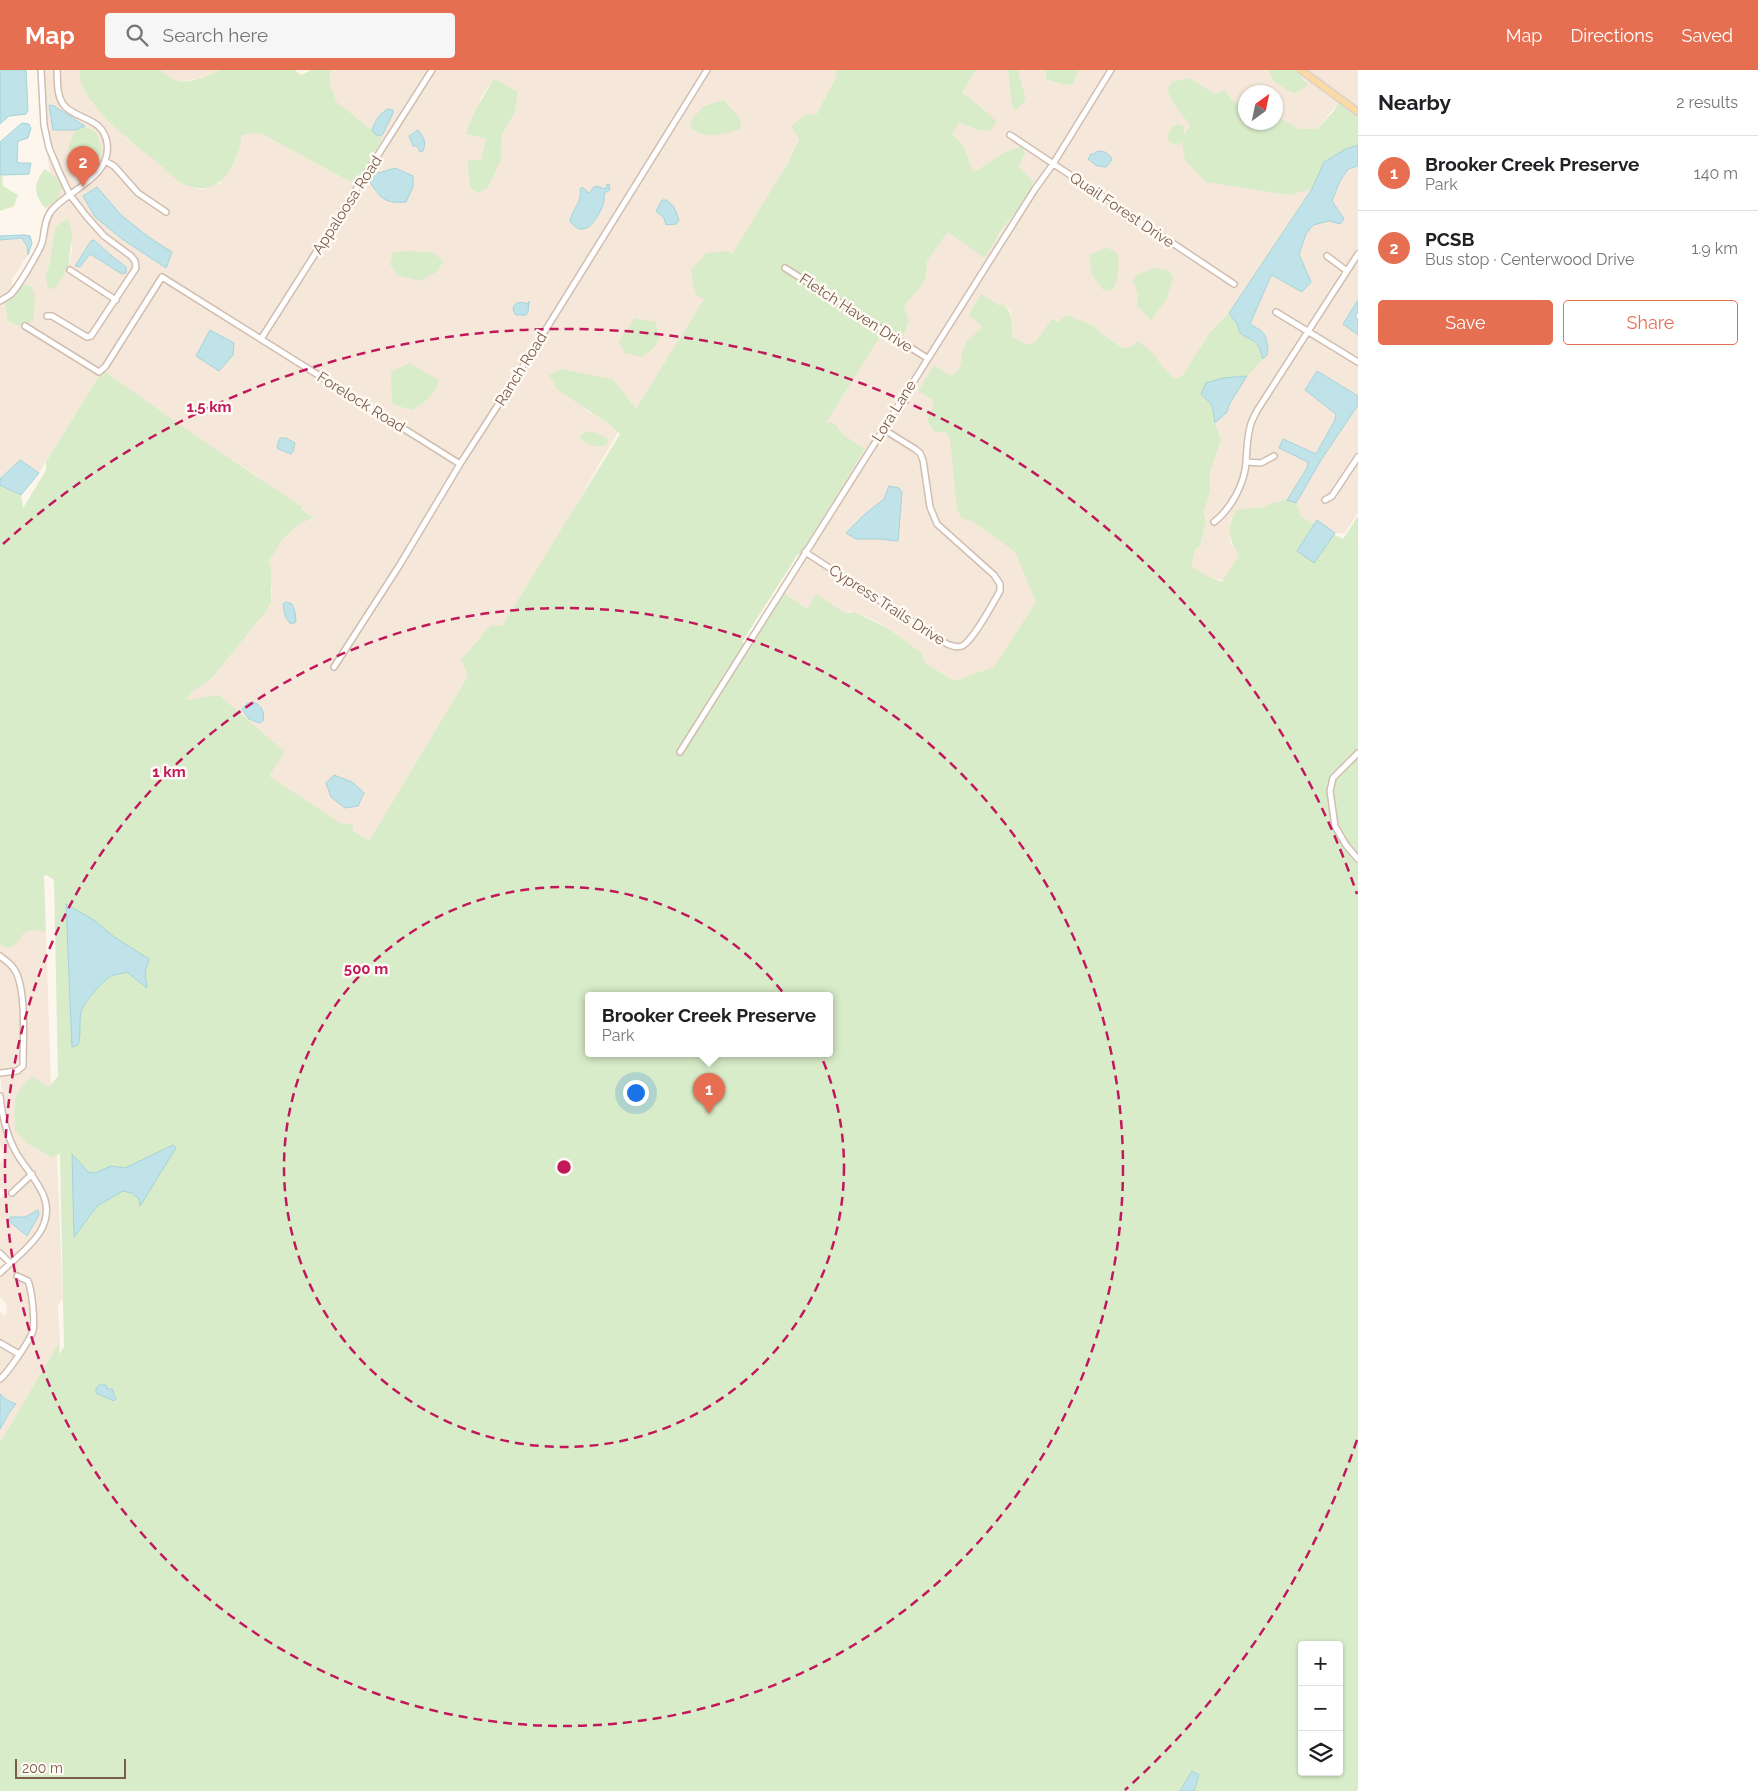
<!DOCTYPE html>
<meta charset="utf-8">
<style>
:root{--surface:#fff;--page:#f6f6f6;--text:#202124;--muted:#757577;--line:#e0e0e0;--accent:#e76f51}
body{margin:0;font-family:Raleway,sans-serif;background:var(--page);color:var(--text)}
.controls{position:absolute;right:15px;bottom:15px;display:grid;overflow:hidden;border-radius:5px;box-shadow:0 1px 4px #0004}
.controls button{width:45px;height:45px;display:grid;place-items:center;padding:0;border:0;border-bottom:1px solid var(--line);background:var(--surface);color:var(--text);font:25px sans-serif}
.compass{position:absolute;left:1238px;top:15px;width:45px;height:45px;border-radius:50%;background:var(--surface);box-shadow:0 1px 4px #0004;rotate:33deg}
.scale{position:absolute;left:15px;bottom:12px;width:111px;box-sizing:border-box;padding-left:5px;border:2px solid #7a5c4d;border-top:0;font-size:14px;line-height:18px;white-space:nowrap;color:#7a5c4d;-webkit-text-stroke:4px #fffaf3;paint-order:stroke}
.you{position:absolute;left:635px;top:1022px;width:18px;height:18px;margin:-12px;border:4px solid #fff;border-radius:50%;background:#1a73e8;box-shadow:0 0 0 8px #1a73e833}
.badge{display:grid;place-items:center;width:32px;height:32px;border-radius:50%;background:var(--accent);color:#fff;font-size:16px;font-weight:700}
.pin{position:absolute;translate:-50% -41px;filter:drop-shadow(0 1px 2px #0008)}
.pin::after{content:'';position:absolute;top:26px;width:18px;height:15px;background:inherit;clip-path:polygon(0 0,100% 0,50% 100%)}
.popup{position:absolute;left:585px;top:922px;width:248px;height:65px;box-sizing:border-box;display:grid;place-content:center;border-radius:5px;background:var(--surface);filter:drop-shadow(0 1px 4px #0005);font-size:16px;white-space:nowrap;color:var(--muted)}
.popup b{font-size:19px;color:var(--text)}
.popup::after{content:'';position:absolute;left:50%;top:100%;margin-left:-10px;border:10px solid transparent;border-top-color:var(--surface)}
.list{margin:0;padding:0;list-style:none}
h2{display:flex;justify-content:space-between;align-items:center;height:65px;margin:0;padding:0 20px;font-size:21px}
h2 small{font-size:16px;font-weight:400;color:var(--muted)}
.list li{display:grid;grid-template-columns:32px 1fr auto;gap:15px;align-items:center;box-sizing:border-box;height:75px;padding:0 20px;border-top:1px solid var(--line)}
.list b{display:block;font-size:19px;white-space:nowrap}
.list p{margin:0;font-size:16px;white-space:nowrap;color:var(--muted)}
.list em{font-size:16px;font-style:normal;color:var(--muted)}
.actions{display:flex;gap:10px;padding:15px 20px}
.actions a{flex:1;padding:11px 0;border:1px solid var(--accent);border-radius:5px;text-align:center;font-size:18px;color:var(--accent)}
.actions .main{background:var(--accent);color:#fff}
.icon{flex:none;width:28px;height:28px;fill:none;stroke:currentColor;stroke-width:2;stroke-linecap:round;stroke-linejoin:round}
.map{position:relative;flex:none;width:1358px;height:1721px;overflow:hidden}
header{display:flex;align-items:center;gap:30px;box-sizing:border-box;height:70px;padding:0 25px;background:var(--accent);color:#fff}
header strong{font-size:24px}
nav{display:flex;gap:28px;margin-inline-start:auto;font-size:18px}
.search{width:350px;height:45px;background:var(--page);display:flex;align-items:center;gap:12px;box-sizing:border-box;padding:0 18px;border-radius:5px;color:var(--muted);font-size:19px}
main{display:flex}
aside{flex:1;background:var(--surface)}
.map>svg:first-child{display:block}
</style>
<header>
<strong>Map</strong>
<div class="search"><svg class="icon" aria-label="search" viewBox="0 0 24 24"><circle cx="10" cy="10" r="6"/><path d="M15 15l6 6"/></svg>Search here</div>
<nav><a>Map</a><a>Directions</a><a>Saved</a></nav>
</header>
<main>
<div class="map">
<svg width="1358" height="1721" viewBox="0 0 1358 1721">
<rect width="100%" height="100%" fill="#fdf6ec"/>
<path fill="#f5e8da" fill-rule="evenodd" d="M43 0H55L61 34 91 52 99 62 105 73 103 90 95 104 71 122 51 77 46 55ZM54 36 97 63 68 76 75 60H53Z
M59 0H79V7L92 33 126 68 159 93 182 114 201 120 220 113 236 90 242 65 260 63 356 115 383 69 380 66 383 64 393 41 381 45 372 60 333 30 335 26 330 20 329 13 332 0H430L261 266 161 204 104 296 99 300 25 254 32 217 24 214 5 234 25 254 23 257 95 303 100 304 39 403 20 390 0 409V233L12 226 39 185 47 156 52 143 70 128 85 149 103 167 130 187 133 192 134 198 115 228 68 201 113 231 92 263 88 264 53 244H46L45 248H52L92 268 139 198 137 190 133 184 106 164 88 146 73 125 97 107 106 93 113 97 137 124 166 145 169 141 140 121 115 94 107 89 103 59 94 49 79 43 64 32 60 22ZM97 117 121 145 150 168 172 182 166 198 122 169 95 147 83 126ZM68 148 72 179 68 199 45 207 50 192 53 169 56 156ZM94 170 113 187 126 196 122 204 90 183 80 197Z
M161 0H220L214 5 179 12 167 6Z
M434 0H705L460 391 264 268ZM494 8 518 22 515 42 502 65 501 90 488 118H470L467 90H481L486 69 467 64 481 28ZM603 117 606 121 604 123 606 128 572 143 578 135 582 118 589 123ZM408 293 439 310 425 332 412 339 392 334Z
M709 0H835L837 5 816 45 799 68 771 126 711 230 637 340 612 309 561 299 586 340 610 355 618 362 506 557 468 606 388 739 360 799 177 641 192 622 212 608 264 544 271 533 272 518 253 474 280 467 304 451 314 448 250 401 202 371 104 301 162 210 458 395 397 495 331 598 334 600 400 497 462 395Z
M958 0H1008L1011 29 1014 42 1023 17 1018 0H1046L1047 9 1073 15 1079 0H1109L1052 91 1010 62 1008 65 1022 76 1005 82 974 102 963 75 952 64 959 53 978 60 985 40 975 34 961 20Z
M1113 0H1269L1272 10 1308 15 1296 0H1298L1358 45V48L1339 32 1317 59H1299L1276 45V22H1246L1245 37 1232 30 1224 21 1215 24 1190 8 1174 34 1191 55 1184 66 1185 59 1182 71 1271 122 1290 125 1312 119 1229 243 1210 262 1183 306 1174 309 1163 297 1153 283 1120 277 1092 255 1042 273 1025 274 1012 266 1013 253 1011 242 1003 233 981 260 966 273 961 296 952 371 1011 469 1038 533 998 599 967 616 947 610 925 594 922 583 889 559 872 549 852 541 820 548 783 522 806 485 946 576 954 579H960L966 576 1002 513 938 452 932 437 925 390 886 358 1036 120 1053 97 1234 217 1236 214 1056 94Z
M1305 0H1358V40Z
M45 68 67 124 46 147V137L57 130 56 106 50 103Z
M1024 77 1050 95 1032 120 1019 97 1025 83Z
M1358 96V181L1347 198 1327 184 1325 187 1344 201 1308 259 1276 239 1274 243 1305 262 1256 338 1248 355 1244 375 1243 403 1237 419 1220 444 1211 451 1213 454 1223 447 1240 421 1248 394 1262 395 1276 387 1274 383 1261 391 1248 390V375L1252 355 1259 340 1308 264 1358 294V326L1317 301 1305 320 1336 344 1335 350 1316 384 1283 370 1279 378 1308 391 1307 398 1287 430 1285 429 1266 437 1236 441 1230 450V472L1239 484 1263 493 1291 477 1303 458 1296 433 1323 387 1358 335V383L1331 424 1322 429 1324 432 1334 427 1358 390V443L1344 464 1335 463 1317 450 1297 481 1300 483 1272 506 1244 516 1188 502 1186 487 1200 476 1206 453 1202 426 1221 370 1215 353 1227 342 1230 333 1250 301 1267 285 1268 277 1265 264 1250 254 1272 205 1302 222 1311 212 1299 184 1306 164 1313 155 1329 151 1341 154 1343 149 1332 131 1340 111 1348 98Z
M1018 142 927 285 902 270 909 253 904 236 918 220 926 207 927 191 948 162 985 187 1006 154Z
M14 168 24 169 28 185 12 210V216L15 215 9 223 0 229V170Z
M1358 188V230L1343 254 1358 265V290L1311 261Z
M882 262 924 289 780 520 778 519 823 449 826 353Z
M884 362 919 385 921 391 928 438 935 455 993 507 998 515V521L969 567 960 575H955L948 572 808 481ZM884 429 898 471 879 469H856L865 444Z
M33 859 46 862 51 1015 28 1074 53 1088 57 1085 63 1230H61L58 1235 60 1271 0 1372V1359L9 1343 14 1338 15 1333 7 1330 0 1324V1311L9 1304 35 1261 33 1219 29 1209 16 1204 14 1208 26 1213 30 1221 31 1260 18 1281 0 1270V1242L6 1246 7 1235 0 1227V1206L39 1167 48 1139 46 1127 35 1104 18 1082 4 1045 0 1005 17 1003 22 1001 25 996 24 935 21 908 16 898 0 883V874L8 879 14 876 24 862Z
M0 888 13 900 17 910 20 936 21 996 16 999 0 1001Z
M0 1048 15 1084 29 1104 9 1123 11 1125 32 1107 43 1128 44 1140 42 1154 36 1165 10 1190 0 1179V1128L6 1123 0 1118V1093L4 1087 0 1073ZM35 1141 27 1166 19 1159 10 1147H25Z
M0 1275 16 1285 6 1301 0 1307Z"/>
<path fill="#d8ecc9" fill-rule="evenodd" d="M79 0H161C166 5 171 9 178 11 186 14 213 5 220 0H295L301 5 311 0H332C328 12 329 16 335 26L334 30 372 60 376 65 383 68 356 115 260 63 242 65C239 91 222 126 192 117 188 116 184 115 181 113 171 106 162 96 152 88 130 71 78 31 79 0Z
M835 0H976L962 22C974 32 986 41 997 52L990 61 978 60 959 53 952 64 963 75 974 102 1005 82 1022 76 1025 83 1019 97 1033 111C1031 129 1017 140 1006 154 998 164 992 177 985 188L948 162 927 191 926 207 918 220 904 236 909 252 902 270 882 263 826 353H834L842 364 865 379 800 485 798 484 742 572 746 574 783 522 807 539 816 524 845 543 855 542 889 559 922 583 925 593 954 611 994 597 1036 532 1015 482 974 452 961 448 957 438 950 368 945 362H935L929 354 926 344 932 339 934 331 918 321 934 295 949 305H954L961 295 962 283 966 272 983 257 969 245 981 224 1000 236 1003 233C1013 245 1013 250 1012 266L1025 274 1035 273 1052 249 1058 252 1066 245 1092 255 1120 277 1129 278 1138 271 1153 283 1163 297 1174 309 1183 305 1210 262 1229 243 1237 254 1240 263C1255 274 1257 267 1263 289L1247 306 1223 308 1212 335 1215 353 1221 370 1210 402V420L1204 442 1206 452 1200 476 1195 480 1191 496 1207 506 1222 512 1239 485C1228 469 1226 457 1236 440L1266 437 1272 432 1275 433 1285 429 1296 433 1301 447 1343 469 1358 446V1719L1357 1721H0V1372L60 1271 59 1284 64 1277 60 1083 53 1088 28 1074 15 1061C15 1034 10 1026 32 1006L49 1017 58 1006 54 810 46 805 44 806 46 862C15 855 28 870 8 879L0 874V415L21 425 23 438 46 400V392L100 304 104 301 186 359 302 437 301 439 314 448C288 456 281 472 268 493L271 497V533L264 544 212 608 192 622 186 630 219 625 285 682 269 706 340 753 353 755V761L369 771 468 606 461 590 491 555 502 556 620 364 610 355 558 320 549 305 561 299 613 309 636 339 704 229 697 226 693 215 691 200 706 183 728 181 732 184 785 98 799 69 791 56 807 44 816 45 837 5ZM589 925H829V983H589ZM1302 1575H1339V1702H1302Z
M1008 0H1018L1026 30 1014 42 1011 29Z
M1046 0H1079L1073 15 1062 14 1046 9Z
M1269 0H1296L1308 15 1296 23 1288 21 1272 10Z
M494 8 518 22 515 42 502 65 501 90 488 118 478 123 470 118 467 90H481L486 69 466 64C473 41 483 28 494 8Z
M1190 8 1215 24 1224 20 1232 30 1245 37 1246 52H1276V45L1299 59H1317L1333 42 1339 32 1358 48V75L1346 79 1324 92 1312 119 1290 125 1206 112 1185 90 1182 71 1178 75H1174L1168 70C1167 61 1176 49 1184 57V65L1190 55 1174 34 1167 20 1172 12Z
M724 30 740 49 741 59C722 64 709 70 692 59L690 51 704 36Z
M85 56 97 63 102 80 98 90 93 94 76 92 68 76 75 60Z
M0 85 3 116 18 125 14 136 0 141Z
M44 99 55 106 62 117 57 130 45 138C33 123 34 115 44 99Z
M68 148 72 164 68 199 54 219 48 218 45 207 50 192 53 169 56 156Z
M1107 177 1118 184C1119 197 1119 209 1112 221L1103 220 1091 203 1090 185Z
M412 181 434 183 443 191 439 200 421 211 397 205 390 194 393 182Z
M1154 198 1170 201 1173 208 1167 228 1151 250 1137 236 1138 223 1132 211 1137 205Z
M24 214 32 217 35 227 33 251 19 256 8 251 5 234Z
M635 248 656 252 659 269 653 279 641 287 624 283 619 271Z
M409 293 439 310C436 325 424 333 412 340L392 334 391 302Z
M589 361 597 363 609 370C604 382 588 375 580 368L581 364Z"/>
<path fill="#bfe3e8" stroke="#a5d3da" d="M0 0H26L28 40 26 44 9 46 0 54Z
M49 35 54 36 85 56 75 60H53Z
M389 39 393 40V43L383 64 381 66 376 65 372 60C374 53 381 41 389 39Z
M22 53 29 54 31 58 28 68 18 71 17 92 20 93H31L29 104 2 105 0 104V72Z
M418 60C423 67 427 71 423 81L420 82 417 76H413L409 66Z
M1358 75V96L1348 99 1340 111 1332 131 1344 149 1340 154 1329 151 1313 155 1306 164 1299 184 1311 212 1302 222 1272 205 1270 208 1250 254C1254 257 1262 260 1264 264 1267 267 1266 273 1268 277L1267 285 1263 289C1257 267 1255 274 1240 263L1237 254 1229 243 1312 119 1324 92 1346 79Z
M1098 81 1105 82 1111 87 1112 90 1106 97 1097 96 1088 89 1091 84H1094Z
M395 98 413 106V117L406 132C385 134 380 128 370 112L375 104Z
M607 114H609L610 120 604 123C607 132 594 158 583 159 578 160 573 155 570 151 572 139 583 132 580 119L582 117 589 123 595 116 606 119Z
M97 117 121 145 150 168 172 182 166 198 122 169 95 147 83 126Z
M662 130H667L674 137 679 150 676 154 666 155 664 148 656 141Z
M24 165 30 166 32 173 28 185 27 176 22 168 0 170V166Z
M94 170 113 187 126 197V203L122 204 90 184 80 197 75 196 91 171Z
M1358 230V242L1355 247 1358 249V265L1343 254Z
M529 231 528 242 526 245H516L514 242 513 237C516 232 522 231 527 234Z
M210 260 234 273 233 285 219 301 196 286Z
M1317 301 1358 326V335L1323 387 1296 433 1287 430 1307 398 1308 392 1279 378 1283 369 1316 384 1335 350 1336 344 1305 320Z
M1247 306 1230 333 1227 342 1215 353 1212 335 1201 324 1206 313 1223 308Z
M280 368H286L295 373 293 381 291 384 278 379 277 376Z
M20 390 39 403 21 425 0 415V409Z
M889 416 899 418 902 422 898 471 879 469H856L846 463 865 444 884 429Z
M1317 450 1335 463 1314 493 1297 481Z
M286 532 292 534 295 542 296 552 291 554C285 548 284 543 283 534Z
M253 632C262 635 265 643 263 651L259 653 249 649 242 639 248 633Z
M334 705 352 712 364 723 358 736 345 738 331 727 326 713Z
M66 834 94 850 113 866 149 889 145 902 147 918 127 902C122 904 116 904 111 906 104 910 84 932 82 939 78 951 82 963 78 975L72 977Z
M173 1075 176 1078 140 1136 139 1129 132 1123 123 1121 97 1136 74 1167 72 1084 88 1102 95 1103 111 1096 125 1098Z
M38 1140 39 1145 27 1166 9 1151 10 1147H25Z
M99 1315H106L107 1319H112L116 1329 114 1331 96 1323V1319Z
M0 1324 7 1330 16 1334 9 1343 0 1359Z
M1192 1701 1199 1705 1194 1721H1180Z"/>
<g fill="none" stroke-linecap="round" stroke-linejoin="round">
<defs>
<path id="minor" d="M41 0 44 55 49 78 60 104 70 125 87 147 104 166 131 186 135 191 136 198 91 266 87 267 52 246H47
M1010 65 1234 214
M105 91 114 96 138 123 166 142
M1327 186 1347 201
M785 198 927 288
M70 200 116 230
M0 231C3 229 7 227 10 225 18 218 38 183 42 173 45 162 44 149 52 140 70 119 112 107 107 73 103 46 74 50 63 34 56 24 58 11 57 0
M1276 242 1358 292
M25 256 99 302 105 297 162 207 460 394
M261 269 432 0
M1246 392 1261 393 1274 386
M1325 430 1332 426 1358 387
M1214 452C1231 439 1245 413 1246 392 1247 380 1247 368 1250 357 1251 351 1255 345 1258 339L1358 184
M805 482 947 574C953 576 956 578 962 576 973 571 993 533 1000 521V514L994 505 937 454 930 437 923 390 920 383 915 379 883 359
M334 597 399 496 460 394 520 301 707 0
M680 682 1035 119 1053 94 1111 0
M1358 683 1333 708 1330 721 1335 756 1346 775 1358 789
M0 886C5 890 11 894 14 899 27 917 23 973 23 996L17 1001 0 1003
M0 1026C2 1045 7 1067 17 1084 32 1109 59 1130 40 1162 30 1178 13 1190 0 1203
M12 1123 32 1104
M0 1183 10 1193
M0 1273 19 1284
M0 1309C7 1304 30 1270 33 1261 35 1251 32 1220 28 1211L17 1206"/>
<path id="major" d="M1301 0 1358 42"/>
</defs>
<use href="#minor" stroke="#d1beb0" stroke-width="8"/>
<use href="#major" stroke="#dad1cd" stroke-width="9"/>
<use href="#minor" stroke="#fff" stroke-width="5"/>
<use href="#major" stroke="#fbd9a5" stroke-width="6"/>
</g>
<g fill="none" stroke="#c2185b" stroke-width="2.5" stroke-dasharray="9 6">
<circle cx="564" cy="1097" r="280"/>
<circle cx="564" cy="1097" r="559"/>
<path d="M1357 1370A839 839 0 0 1 1125 1720M3 474A839 839 0 0 1 1357 824"/>
</g>
<g text-anchor="middle" stroke-width="5" stroke-linejoin="round" paint-order="stroke">
<g font-size="15" fill="#7a5c4d" stroke="#fffaf3">
<text transform="translate(347 135) rotate(-57)" y="5">Appaloosa Road</text>
<text transform="translate(1122 140) rotate(34)" y="5">Quail Forest Drive</text>
<text transform="translate(856 243) rotate(33)" y="5">Fletch Haven Drive</text>
<text transform="translate(521 299) rotate(-58)" y="5">Ranch Road</text>
<text transform="translate(361 332) rotate(32)" y="5">Forelock Road</text>
<text transform="translate(894 341) rotate(-58)" y="5">Lora Lane</text>
<text transform="translate(887 535) rotate(33)" y="5">Cypress Trails Drive</text>
</g>
</g>
<circle cx="564" cy="1097" r="8" fill="#c2185b" stroke="#fffaf3" stroke-width="2.5"/>
<g font-size="15" text-anchor="middle" font-weight="bold" fill="#c2185b" stroke="#fffaf3" stroke-width="5" stroke-linejoin="round" paint-order="stroke">
<text x="209" y="342">1.5 km</text>
<text x="169" y="707">1 km</text>
<text x="366" y="904">500 m</text>
</g>
</svg>
<div class="controls">
<button>+</button>
<button>−</button>
<button><svg class="icon" aria-label="layers" viewBox="0 0 24 24"><path d="M12 4l9 5-9 5-9-5zM3 14l9 5 9-5"/></svg></button>
</div>
<svg class="compass" viewBox="-18 -18 36 36"><path d="M0-13l5 13h-10z" fill="#e53935"/><path d="M0 13l5-13h-10z" fill="#757577"/></svg>
<div class="scale">200 m</div>
<div class="you"></div>
<div class="pin badge" style="left:709px;top:1044px">1</div>
<div class="popup"><b>Brooker Creek Preserve</b>Park</div>
<div class="pin badge" style="left:83px;top:117px">2</div>
</div>
<aside>
<h2>Nearby<small>2 results</small></h2>
<ul class="list">
<li><span class="badge">1</span><div><b>Brooker Creek Preserve</b><p>Park</p></div><em>140 m</em></li>
<li><span class="badge">2</span><div><b>PCSB</b><p>Bus stop · Centerwood Drive</p></div><em>1.9 km</em></li>
</ul>
<div class="actions"><a class="main">Save</a><a>Share</a></div>
</aside>
</main>
